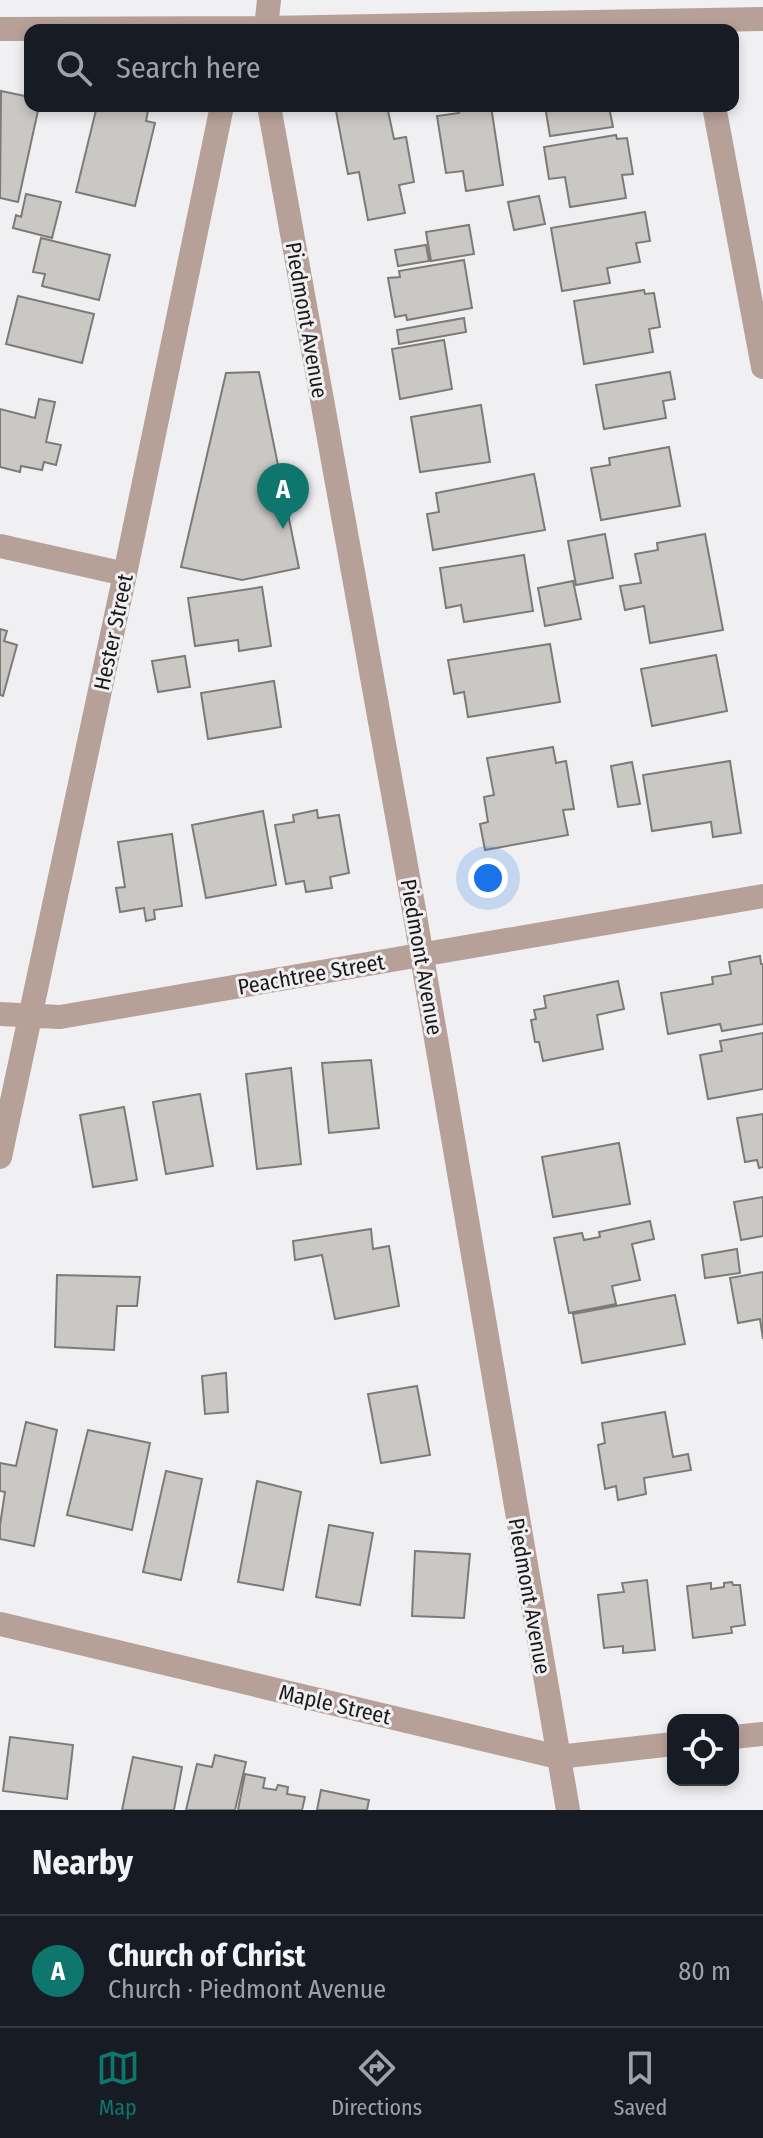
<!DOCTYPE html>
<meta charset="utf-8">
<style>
:root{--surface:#171b24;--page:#20242c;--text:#f1f3f6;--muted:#9ea1a6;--line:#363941;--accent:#0f766e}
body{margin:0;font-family:"Fira Sans Condensed",sans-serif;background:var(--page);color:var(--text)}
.controls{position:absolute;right:24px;bottom:24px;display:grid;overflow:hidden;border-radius:16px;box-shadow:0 4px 12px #0003}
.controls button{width:72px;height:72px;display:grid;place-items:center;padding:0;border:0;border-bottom:2px solid var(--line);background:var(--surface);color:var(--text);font:40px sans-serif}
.you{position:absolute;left:488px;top:878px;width:28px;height:28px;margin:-20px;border:6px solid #fff;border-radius:50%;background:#1a73e8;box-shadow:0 0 0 12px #1a73e833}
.badge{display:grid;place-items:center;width:52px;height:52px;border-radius:50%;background:var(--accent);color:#fff;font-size:26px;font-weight:700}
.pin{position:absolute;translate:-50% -66px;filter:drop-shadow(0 2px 4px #0008)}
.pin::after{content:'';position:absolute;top:42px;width:28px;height:24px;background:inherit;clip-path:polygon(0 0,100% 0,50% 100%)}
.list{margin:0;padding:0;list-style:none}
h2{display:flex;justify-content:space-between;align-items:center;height:104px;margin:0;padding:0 32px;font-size:34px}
h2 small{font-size:26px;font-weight:400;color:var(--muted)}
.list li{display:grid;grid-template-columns:52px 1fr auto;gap:24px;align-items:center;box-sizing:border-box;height:112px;padding:0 32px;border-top:2px solid var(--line)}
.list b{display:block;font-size:30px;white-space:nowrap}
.list p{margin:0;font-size:26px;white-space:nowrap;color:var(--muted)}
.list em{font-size:26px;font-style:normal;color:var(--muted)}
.icon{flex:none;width:44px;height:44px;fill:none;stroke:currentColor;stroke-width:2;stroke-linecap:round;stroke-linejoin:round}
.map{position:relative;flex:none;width:763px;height:1810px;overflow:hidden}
.search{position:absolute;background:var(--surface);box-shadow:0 4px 12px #0003;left:24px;right:24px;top:24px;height:88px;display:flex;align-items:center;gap:20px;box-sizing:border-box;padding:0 28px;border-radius:16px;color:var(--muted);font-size:30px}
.sheet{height:216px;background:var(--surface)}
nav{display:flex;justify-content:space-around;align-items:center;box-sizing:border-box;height:112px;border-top:2px solid var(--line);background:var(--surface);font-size:22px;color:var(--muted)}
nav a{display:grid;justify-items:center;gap:4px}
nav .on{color:var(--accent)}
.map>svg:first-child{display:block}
</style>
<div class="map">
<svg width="763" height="1810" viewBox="0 0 763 1810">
<rect width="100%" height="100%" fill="#f0f0f3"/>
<path fill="#cac8c5" stroke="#7d7b79" stroke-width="2" d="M1 91 30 97V106H39L18 202 0 198Z
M97 106H126L148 111 146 121 155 123 135 206 76 192Z
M335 106H387L394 139 406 137 414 182 399 185 405 213 368 220 359 172 348 174Z
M458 106H491L503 185 466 191 463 171 446 173 437 116 459 113Z
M545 106H616L609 107 613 127 550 136Z
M616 135 617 139 627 138 633 174 622 175 626 198 570 207 565 177 549 179 544 147Z
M26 194 61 202 52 238 13 228 16 215 21 217Z
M539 196 545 224 514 230 508 202Z
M645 212 650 241 636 243 640 262 607 268 610 283 562 291 551 228Z
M469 225 474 254 431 261 426 232Z
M41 238 110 255 99 300 42 286 45 274 33 272Z
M426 245 429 261 398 266 395 250Z
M464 260 472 308 407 320 406 315 395 317 388 278 400 277 399 271Z
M644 290 645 294 654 293 660 327 649 329 653 352 584 364 574 301Z
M18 296 94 314 82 363 6 344Z
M464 318 466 332 399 344 397 330Z
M444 340 452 389 400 399 392 349Z
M259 372 299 568 242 580 181 567 226 373Z
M670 372 675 399 663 401 666 418 604 429 596 385Z
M39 399 55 402 46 442 61 445 56 465 44 462 42 470 21 466 20 472 0 467V409L35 418Z
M481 405 490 462 420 472 411 417Z
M669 447 680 506 601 520 591 468 610 465 609 458Z
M534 474 545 530 433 550 427 514 439 512 436 493Z
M605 534 613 578 576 585 568 541Z
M705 534 723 630 650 643 644 606 625 610 620 586 641 583 635 554 658 550 657 543Z
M524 555 533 611 464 622 461 605 446 608 440 568Z
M573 581 581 619 545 626 538 588Z
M262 587 271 646 239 651 238 640 195 646 188 598Z
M0 629 7 631 4 641 17 645 3 696 0 695Z
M550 644 560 702 468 717 464 692 454 694 448 660Z
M716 655 727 711 652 726 641 669Z
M185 656 190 687 158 692 152 661Z
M274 681 281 727 208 739 201 693Z
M553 747 556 763 566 761 574 809 563 810 568 835 485 850 480 824 488 822 484 797 494 795 487 758Z
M730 761 741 833 713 837 711 822 652 831 643 775Z
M632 762 640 804 618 807 611 766Z
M317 810 318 818 339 815 349 873 330 877 332 888 306 892 304 881 286 884 275 825 294 822 293 815Z
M263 811 276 885 206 898 192 825Z
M172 834 182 906 154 910 155 919 146 921 144 908 120 912 116 888 125 887 118 842Z
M760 956 761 964H763V1024L722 1031 720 1024 668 1034 661 993 713 984 712 977 731 974 729 962Z
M618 981 624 1009 597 1015 603 1049 543 1061 539 1042H535L531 1020 536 1019 534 1010 546 1008 544 996Z
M763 1033V1089L708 1099 700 1055 722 1051 720 1041Z
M371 1060 379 1128 329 1133 322 1063Z
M291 1068 301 1164 257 1169 246 1074Z
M200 1094 213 1166 166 1174 153 1102Z
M124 1107 137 1180 93 1187 80 1115Z
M763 1114V1167L759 1168 757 1160 745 1162 737 1118Z
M619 1143 630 1204 553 1217 542 1157Z
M763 1197V1236L741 1240 734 1202Z
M650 1221 654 1239 632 1244 640 1280 612 1286 616 1304 569 1313 554 1238 582 1233 584 1240 600 1237 599 1232Z
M371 1229 373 1249 389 1246 399 1306 335 1319 322 1255 295 1260 293 1241Z
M737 1249 740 1273 705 1278 702 1255Z
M763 1272V1339L760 1319 738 1323 730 1278Z
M57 1275 140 1277 137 1306H117L114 1350 55 1347Z
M675 1295 685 1344 582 1363 573 1314Z
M226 1373 228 1412 205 1414 202 1376Z
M417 1386 430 1455 381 1463 368 1394Z
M665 1412 673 1457 688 1454 691 1470 644 1478 646 1494 618 1500 616 1486 605 1489 598 1445 605 1443 602 1423Z
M26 1422 57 1430 34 1546 0 1539V1525L5 1492 0 1491V1463L16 1466Z
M88 1430 150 1443 132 1530 67 1515Z
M166 1471 202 1479 181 1580 143 1572Z
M257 1481 301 1492 283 1590 238 1582Z
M329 1525 373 1533 360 1605 316 1597Z
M415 1551 470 1554 464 1618 412 1616Z
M647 1580 655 1650 623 1653V1646L604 1648 598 1595 624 1592 622 1583Z
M732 1582 733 1585H740L745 1625 731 1627 732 1633 693 1638 687 1586 711 1583V1589L724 1587V1583Z
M10 1737 73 1745 67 1799 3 1791Z
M215 1755 246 1762 235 1810H186L197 1764 212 1767Z
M133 1757 182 1767 174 1810H122Z
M245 1774 265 1778 263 1788 276 1790 278 1785 288 1787 287 1794 305 1797 302 1810H238Z
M321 1790 369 1800 367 1810H317Z"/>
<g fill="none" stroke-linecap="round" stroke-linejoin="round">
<path stroke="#b7a098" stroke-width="24" d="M266 28 269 0
M0 29 266 28 763 19
M269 106 414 910 568 1810
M714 106 763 367
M0 546 125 574
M0 1014 60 1017 763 896
M0 1157 125 574 222 106
M0 1624 558 1757 673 1744
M733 1737 763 1734"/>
</g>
<g text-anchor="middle" stroke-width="6" stroke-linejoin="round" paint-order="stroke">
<g font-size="22" fill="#1a1a1b" stroke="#f0f0f3">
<text transform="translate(307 320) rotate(80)" y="8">Piedmont Avenue</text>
<text transform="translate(113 632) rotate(-78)" y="8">Hester Street</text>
<text transform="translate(422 957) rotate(80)" y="8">Piedmont Avenue</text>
<text transform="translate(311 974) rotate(-10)" y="8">Peachtree Street</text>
<text transform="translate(530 1596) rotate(80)" y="8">Piedmont Avenue</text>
<text transform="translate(335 1704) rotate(13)" y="8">Maple Street</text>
</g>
</g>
</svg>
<div class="controls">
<button><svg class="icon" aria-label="locate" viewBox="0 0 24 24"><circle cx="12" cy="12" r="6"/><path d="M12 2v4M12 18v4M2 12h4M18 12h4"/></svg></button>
</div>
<div class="you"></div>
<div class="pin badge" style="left:283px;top:529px">A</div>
<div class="search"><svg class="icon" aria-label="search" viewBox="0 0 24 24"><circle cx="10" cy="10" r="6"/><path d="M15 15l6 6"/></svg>Search here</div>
</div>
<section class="sheet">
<h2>Nearby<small></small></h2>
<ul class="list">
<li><span class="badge">A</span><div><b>Church of Christ</b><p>Church · Piedmont Avenue</p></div><em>80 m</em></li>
</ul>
</section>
<nav>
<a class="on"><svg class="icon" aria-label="map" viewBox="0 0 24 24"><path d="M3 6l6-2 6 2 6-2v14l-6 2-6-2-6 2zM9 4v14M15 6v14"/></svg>Map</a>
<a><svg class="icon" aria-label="directions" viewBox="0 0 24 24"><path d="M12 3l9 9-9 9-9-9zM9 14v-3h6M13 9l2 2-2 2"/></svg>Directions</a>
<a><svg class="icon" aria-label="saved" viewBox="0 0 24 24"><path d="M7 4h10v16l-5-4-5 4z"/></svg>Saved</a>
</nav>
